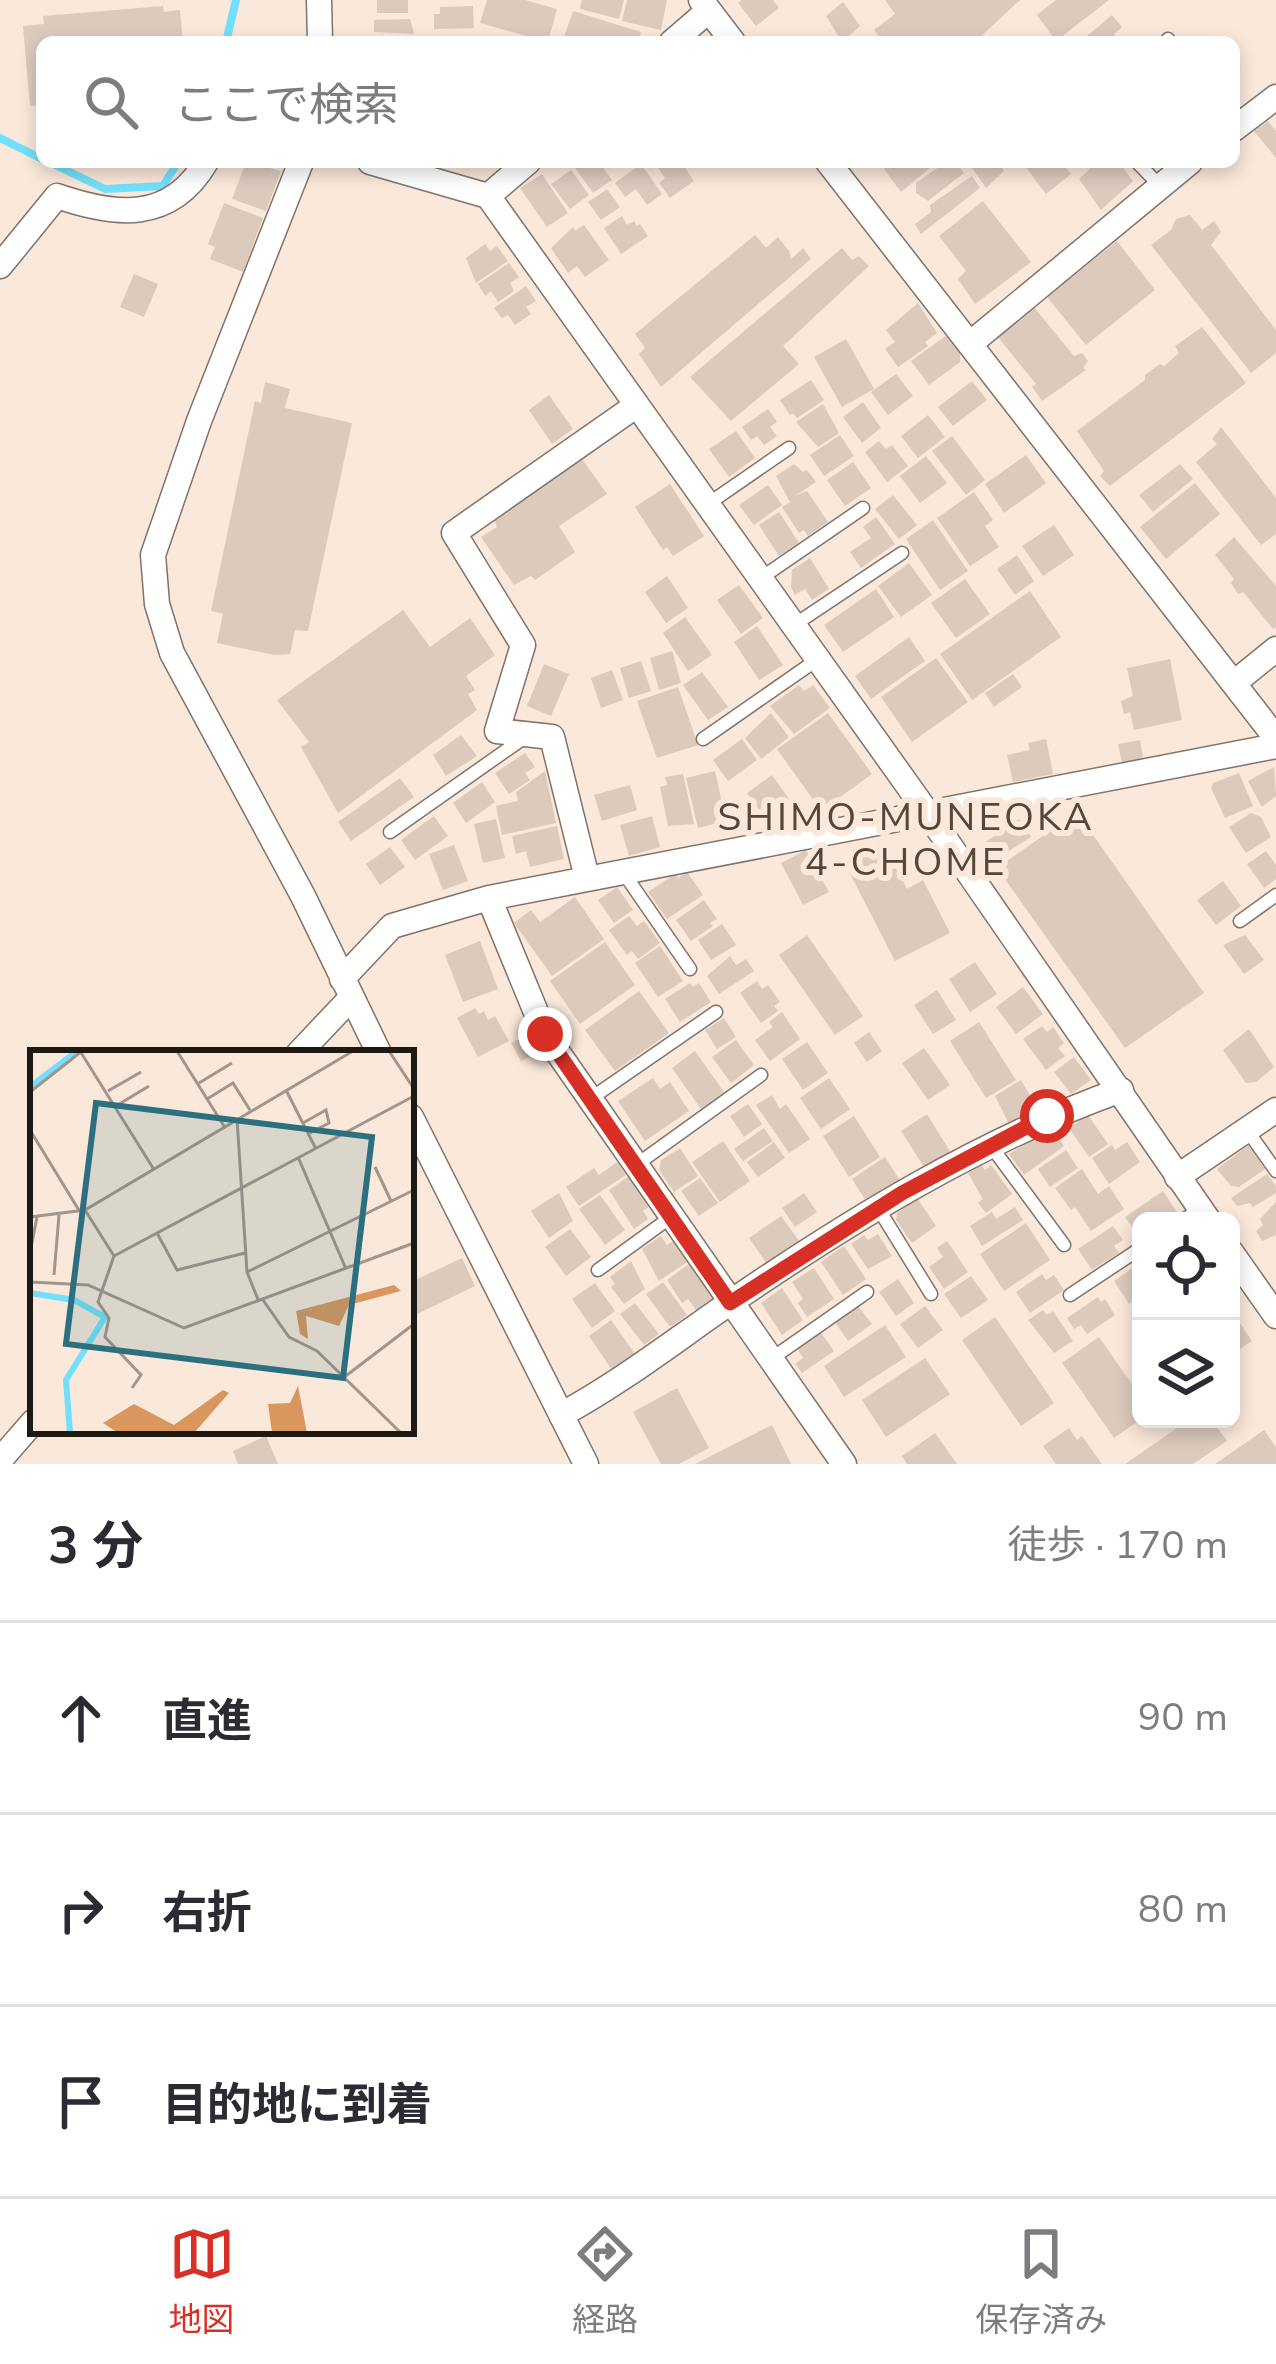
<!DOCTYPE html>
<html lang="ja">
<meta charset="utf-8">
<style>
:root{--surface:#fff;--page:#f2f2f3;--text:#2b2b33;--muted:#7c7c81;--line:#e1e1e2;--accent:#d93025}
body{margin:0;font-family:"Nunito Sans","Noto Sans JP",sans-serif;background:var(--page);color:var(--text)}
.controls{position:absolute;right:36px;bottom:36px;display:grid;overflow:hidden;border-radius:18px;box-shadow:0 6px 18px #0003}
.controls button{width:108px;height:108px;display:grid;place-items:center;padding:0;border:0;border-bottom:3px solid var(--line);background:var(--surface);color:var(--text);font:60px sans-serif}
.stop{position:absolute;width:36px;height:36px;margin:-27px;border:9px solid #d93025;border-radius:50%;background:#fff}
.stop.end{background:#d93025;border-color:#fff;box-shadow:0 3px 12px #0008}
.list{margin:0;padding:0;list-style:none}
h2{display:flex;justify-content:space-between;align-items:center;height:156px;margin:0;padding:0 48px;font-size:51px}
h2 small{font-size:39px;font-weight:400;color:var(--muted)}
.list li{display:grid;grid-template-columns:78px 1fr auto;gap:36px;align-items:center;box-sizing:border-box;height:192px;padding:0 48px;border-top:3px solid var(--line)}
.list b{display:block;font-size:45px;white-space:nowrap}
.list em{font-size:39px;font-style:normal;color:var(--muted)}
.icon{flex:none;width:66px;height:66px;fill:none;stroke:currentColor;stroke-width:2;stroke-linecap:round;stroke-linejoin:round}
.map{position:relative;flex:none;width:1276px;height:1464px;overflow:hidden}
.search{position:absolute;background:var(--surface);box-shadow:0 6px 18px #0003;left:36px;right:36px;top:36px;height:132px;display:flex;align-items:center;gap:30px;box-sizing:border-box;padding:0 42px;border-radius:18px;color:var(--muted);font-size:45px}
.sheet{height:732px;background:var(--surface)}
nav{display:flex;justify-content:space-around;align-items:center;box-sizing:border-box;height:168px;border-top:3px solid var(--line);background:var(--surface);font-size:33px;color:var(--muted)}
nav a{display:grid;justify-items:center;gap:6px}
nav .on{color:var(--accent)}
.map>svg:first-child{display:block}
</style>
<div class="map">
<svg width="1276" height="1464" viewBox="0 0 1276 1464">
<rect width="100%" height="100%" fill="#fae8da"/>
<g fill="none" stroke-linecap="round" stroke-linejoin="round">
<path stroke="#72e0fc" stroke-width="8" d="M226 42 236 0
M0 138 42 159
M49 162 105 189 163 186 178 162"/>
</g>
<path fill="#dccabd" d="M377 0H408V13H377Z
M487 0H525L557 9 548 42 480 23Z
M582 0H624L619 19 580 9Z
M627 0H667L661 30 622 21Z
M742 0H773L779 8 756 26 738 3Z
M885 0H1020L975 42H883L874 30 895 14Z
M1056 0H1109L1056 41 1037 15Z
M843 2 860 26 842 42 826 16Z
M163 6 164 12 180 10 183 42H42V105L30 106 23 26 44 24 43 16Z
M473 6 474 28 434 29V14H440V7Z
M573 11 641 32 638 42H579L564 37Z
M1112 15 1122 27 1114 34 1117 40 1123 35 1130 42H1090L1086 37Z
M410 19 414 34 374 32V20Z
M1268 121 1276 131V158L1254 131Z
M246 162 281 171 266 211 232 199Z
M584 162H599L612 180 593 193 575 168Z
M662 162H681L694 181 670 198 659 183 665 178 657 166Z
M893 162H937L901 192 884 169Z
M946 162H956L964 173 928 201 916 193V183Z
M968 162H998L1004 171 986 188Z
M1022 162H1062L1071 174 1046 194Z
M1097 162H1119L1133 181 1101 210 1079 179Z
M641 164 662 194 647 205 636 189 625 197 615 183Z
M571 170 589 195 570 209 551 184Z
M542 174 568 213 547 227 520 188Z
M972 176 980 188 921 234 915 224 931 212 930 205Z
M607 189 620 207 601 220 588 202Z
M983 201 1031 262 975 304 958 279 966 271 939 236Z
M224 203 263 218 243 272 210 259 215 247 208 244Z
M1190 215 1202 230 1214 221 1221 232 1211 245 1276 330V353L1251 373 1151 245 1171 230 1176 219Z
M622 216 627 225 634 221 637 226 640 224 648 236 621 254 604 228Z
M584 225 609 260 585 277 577 266 568 273 551 248 573 227 575 231Z
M755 235 766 248 778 237 789 251 791 259 803 248 811 259 661 387 639 354 645 348 635 334Z
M1117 241 1155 290 1086 345 1047 297Z
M485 244 490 251 497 246 508 261 476 283 466 258Z
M842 248 852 260 859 256 869 266 783 346 799 364 731 421 690 377Z
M509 263 519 277 510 283 514 291 498 302 491 291 485 296 478 284Z
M134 274 158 284 144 317 120 307Z
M526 286 536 301 526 307 531 314 515 325 508 315 502 318 494 308Z
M918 303 937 333 925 342 928 346 898 367 885 349 895 342 886 330Z
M1033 306 1074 356 1082 353 1088 361 1083 368 1086 370 1042 401 1032 387 1036 384 997 336Z
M1202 327 1246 383 1110 486 1100 476 1104 471 1077 431 1145 380V375L1160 364 1164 366 1179 353 1175 346Z
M947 335 960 353V362L929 385 911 361Z
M846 339 874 389 842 407 814 357Z
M896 374 913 396 888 415 871 392Z
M811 380 824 400 797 418 793 413 790 415 780 400Z
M972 381 987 400 953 426 938 407Z
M265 382 290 389 285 408 352 423 308 631 295 630 290 654 274 655 217 643 223 614 211 611 255 401 261 403Z
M549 395 573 429 552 444 529 410Z
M863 402 881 428 862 443 843 417Z
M823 404 839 433 818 447 796 422Z
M768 409 777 422 770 427 777 436 764 445 757 436 751 440 742 427Z
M928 415 945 437 918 458 901 436Z
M1221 427 1276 498V534L1261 545 1196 462 1217 444 1212 439Z
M736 431 755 458 729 477 709 449Z
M840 435 854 456 824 476 810 455Z
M952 436 985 480 966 495 932 451Z
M879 441 886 449 892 445 908 466 887 482 865 452Z
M1026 455 1046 483 1004 513 985 484Z
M580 456 607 494 559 526 575 552 535 580 531 576 514 585 481 537 497 527 493 517Z
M926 456 947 483 920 503 900 476Z
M853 462 871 488 845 506 827 480Z
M794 464 803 472 807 470 816 482 795 496 807 491 828 522 808 536 804 530 799 533 782 507 790 502 776 476Z
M1180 464 1193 479 1153 512 1139 495Z
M1195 483 1220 514 1166 559 1140 527Z
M670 484 704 536 673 556 667 547 663 550 635 507Z
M768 485 782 505 754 525 739 505Z
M974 492 993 520 985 526 999 547 970 566 937 518Z
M893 495 917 525 899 539 875 509Z
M779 512 799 543 779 556 759 525Z
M876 517 895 544 861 568 850 552 871 538 863 527Z
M933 520 968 571 940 590 906 539Z
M1054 525 1074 555 1043 576 1022 546Z
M1234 537 1276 586V627L1273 629 1243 592 1238 594 1231 583 1234 579 1215 555Z
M1017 555 1034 581 1015 595 997 569Z
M810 558 829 589 812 600 805 589 795 595 791 587 792 570Z
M909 563 932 595 901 617 878 586Z
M667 576 688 608 666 623 645 592Z
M965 579 990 614 956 638 931 603Z
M739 585 763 618 741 634 717 600Z
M876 589 894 617 843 652 824 625Z
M1030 591 1061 637 972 700 940 654Z
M403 610 430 647 470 618 495 655 466 676 475 690 468 694 477 710 338 813 301 747 309 742 277 700Z
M685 617 712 655 688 671 663 633Z
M757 626 783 665 759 680 734 642Z
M909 637 925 661 871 699 855 676Z
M672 651 681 683 659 690 650 658Z
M936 658 968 702 912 742 881 697Z
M1170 659 1182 720 1134 730 1130 712 1124 714 1121 701 1133 696 1127 668Z
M641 661 651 691 629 698 620 668Z
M544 664 569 674 551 716 527 706Z
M612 670 623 700 601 708 591 678Z
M702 672 728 707 708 720 683 685Z
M1013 674 1022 687 994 707 985 693Z
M799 685 804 691 813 685 830 708 794 734 770 706Z
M678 687 698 745 657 758 637 701Z
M771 713 789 737 761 759 745 738Z
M828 713 872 774 821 811 777 749Z
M461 735 477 756 446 776 433 755Z
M742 739 757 760 728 781 713 760Z
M1046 739 1053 774 1013 782 1007 755 1030 750 1028 743Z
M1140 740 1143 759 1122 763 1118 744Z
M525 753 535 767 525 773 530 780 509 794 495 773Z
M1274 767 1276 796 1262 807 1248 781Z
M545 771 556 823 502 835 496 806 518 801 516 792Z
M715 771 726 821 698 828 686 778Z
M1239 773 1253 806 1225 818 1211 788 1213 783Z
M683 774 694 824 668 826 660 787 667 785 665 777Z
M772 775 796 809 771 826 747 793Z
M400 778 414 797 351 841 338 822Z
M482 782 495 802 466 823 453 803Z
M630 785 637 810 602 821 594 795Z
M1077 812 1204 993 1125 1048 997 868Z
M1251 813 1261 817 1271 837 1246 853 1229 827Z
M434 816 448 836 415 860 401 840Z
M652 816 660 847 629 856 620 825Z
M496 819 505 858 483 863 474 824Z
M1019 819 1031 837 995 860 981 845Z
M557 826 564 859 530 867 526 851 516 854 512 836Z
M883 842 907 889 923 880 950 933 895 961 844 862Z
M454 845 468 881 443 890 429 854Z
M390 847 405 867 380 885 366 864Z
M806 850 829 892 803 905 781 863Z
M1266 851 1276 865V879L1264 888 1247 864Z
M687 872 703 895 667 919 648 892 675 874 678 878Z
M1223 881 1241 906 1216 925 1197 900Z
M617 887 633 910 614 923 598 900Z
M575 897 604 939 552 976 514 923 531 910 540 922Z
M704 900 717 919 710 923 713 926 691 941 676 920Z
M629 916 637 926 644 921 660 943 638 959 632 951 627 955 609 930Z
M722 924 736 945 711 960 698 940Z
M807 935 863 1016 835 1035 779 955Z
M1245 935 1264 960 1244 974 1223 945Z
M480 941 498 989 463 1002 445 955Z
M605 942 635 985 580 1024 550 981Z
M660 946 683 981 658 997 635 963Z
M730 956 736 965 746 959 754 971 719 994 707 976Z
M975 962 997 994 970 1012 949 979Z
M757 981 762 989 768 985 780 1002 774 1006 778 1011 761 1023 740 993Z
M690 983 693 987 699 983 711 1002 680 1022 665 999Z
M1023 987 1043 1014 1016 1034 996 1007Z
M937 990 956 1020 933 1034 914 1005Z
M639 991 669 1033 615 1071 585 1030Z
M475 1008 479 1014 484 1011 488 1020 495 1016 509 1041 478 1057 457 1018Z
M782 1012 800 1039 770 1061 755 1040 773 1027 769 1022Z
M724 1018 736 1037 717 1049 705 1030Z
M979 1022 1016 1080 986 1098 950 1041Z
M1042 1026 1047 1032 1053 1027 1064 1043 1058 1048 1065 1056 1046 1070 1023 1039Z
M1249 1029 1274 1067 1256 1082 1246 1083 1223 1050Z
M869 1032 882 1051 867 1062 854 1043Z
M529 1034 538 1052 521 1061 511 1043Z
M736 1040 754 1065 731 1083 712 1057Z
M807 1042 828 1073 803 1090 782 1059Z
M924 1048 950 1085 928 1100 902 1063Z
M695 1051 724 1092 701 1109 672 1068Z
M1074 1057 1091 1080 1071 1094 1054 1072Z
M653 1078 660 1089 670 1082 689 1111 645 1141 618 1101Z
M829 1078 850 1109 821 1129 800 1098Z
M1021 1080 1038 1108 1010 1126 995 1096Z
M772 1095 780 1109 786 1104 810 1139 789 1153 756 1105Z
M748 1104 762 1124 744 1137 730 1116Z
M927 1114 951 1153 926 1170 901 1131Z
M1088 1115 1108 1144 1089 1157 1069 1128Z
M854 1116 880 1157 849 1177 823 1136Z
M764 1128 773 1141 743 1161 734 1149Z
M1052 1128 1064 1146 1024 1175 1009 1154Z
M723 1141 750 1181 720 1202 692 1162Z
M774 1142 785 1158 758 1177 747 1162Z
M1127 1142 1140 1162 1109 1184 1092 1158 1112 1145 1115 1150Z
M1249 1145 1265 1169 1239 1187 1231 1186 1217 1169Z
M680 1148 698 1176 674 1192 659 1170 661 1160Z
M1066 1150 1078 1168 1050 1187 1038 1169Z
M885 1157 901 1182 868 1204 852 1179Z
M617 1162 626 1175 579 1206 566 1187 594 1168 599 1175Z
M981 1164 985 1170 991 1165 1012 1194 986 1213 978 1203 983 1199 968 1173Z
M1082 1169 1098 1194 1109 1186 1124 1209 1091 1231 1075 1207 1071 1210 1055 1188Z
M1267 1174 1276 1186V1193L1253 1207 1250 1203 1237 1206 1231 1198Z
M629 1176 649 1207 643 1211 648 1219 634 1229 609 1190Z
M700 1178 718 1203 699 1216 681 1191Z
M1163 1191 1177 1212 1163 1221H1141V1240L1125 1217Z
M559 1193 573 1221 549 1238 531 1211Z
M804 1193 817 1212 795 1227 782 1208Z
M600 1195 625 1230 605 1245 579 1209Z
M917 1198 936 1226 912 1243 896 1220 897 1213Z
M1276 1202V1235L1262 1241 1256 1231 1263 1225 1260 1219Z
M1015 1207 1023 1220 982 1246 970 1226 992 1212 996 1219Z
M781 1216 802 1245 770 1268 749 1238Z
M1026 1223 1050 1260 1004 1291 980 1254Z
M1113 1226 1123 1240 1114 1246 1119 1253 1092 1270 1078 1249Z
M570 1229 591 1257 566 1276 545 1247Z
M878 1234 892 1256 868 1269 851 1244 864 1235 868 1240Z
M661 1236 667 1245 673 1241 687 1262 659 1281 642 1249Z
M947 1241 968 1272 944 1289 929 1267 943 1257 937 1248Z
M844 1246 866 1279 843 1295 821 1262Z
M462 1258 475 1286 411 1317V1282Z
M631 1261 645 1289 624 1304 611 1287 615 1284 610 1277Z
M1141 1262V1296L1129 1304 1114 1281Z
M689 1264 713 1298 696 1310 688 1299 682 1303 667 1280Z
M814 1268 834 1299 807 1317 798 1303 803 1299 792 1282Z
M1042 1274 1046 1280 1054 1275 1064 1290 1030 1313 1016 1292Z
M971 1276 988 1300 961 1318 944 1294Z
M898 1279 914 1303 896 1316 879 1292Z
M663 1282 687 1315 670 1327 646 1294Z
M595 1283 615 1311 592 1328 572 1299Z
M782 1288 803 1320 782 1335 761 1303Z
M1098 1297 1101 1302 1105 1299 1115 1315 1087 1334 1081 1325 1074 1329 1067 1318Z
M635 1303 659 1334 644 1345 620 1314Z
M858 1306 872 1324 848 1341 835 1322Z
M925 1306 943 1330 918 1348 900 1324Z
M1043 1310 1047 1315 1053 1311 1073 1341 1054 1353 1028 1320Z
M1231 1310 1252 1341 1231 1355Z
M995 1317 1054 1403 1021 1426 962 1340Z
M611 1320 635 1354 612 1370 589 1336Z
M885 1325 906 1357 844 1397 824 1366Z
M821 1333 834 1351 802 1373 795 1364 803 1358 797 1348Z
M1099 1337 1141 1397V1419L1114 1438 1062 1363Z
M925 1358 950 1394 886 1437 862 1400Z
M677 1388 709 1448 679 1464H661L633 1412Z
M1190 1419H1211L1227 1441 1193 1464H1125Z
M772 1425 791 1464H695Z
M1069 1428 1077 1440 1082 1436 1102 1464H1056L1043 1446Z
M1264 1430 1276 1447V1464H1215Z
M935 1433 957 1464H907L902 1456Z
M266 1436 278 1464H238L233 1451Z"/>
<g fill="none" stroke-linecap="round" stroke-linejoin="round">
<defs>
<path id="service" d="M1168 39 1170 42
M1137 162 1159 185
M708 504 789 448
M761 578 863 508
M794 625 902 553
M703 739 818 659
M390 832 528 735
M623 872 690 969
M1240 921 1276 895
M590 1099 716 1012
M1247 1130 1276 1171
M991 1146 1064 1245
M636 1165 761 1075
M878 1208 931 1294
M1182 1221 1200 1209
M598 1270 671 1217
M1070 1295 1141 1248
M771 1359 867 1292"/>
<path id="minor" d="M319 0 320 42
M701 0 733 42
M672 42 708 11
M1234 129 1276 97
M301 162 199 421 153 555 157 604 172 653 303 896 379 1053
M370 162 488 196 926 811 1209 1221
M828 162 1276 738
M488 196 528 162
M0 266 57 196C115 216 170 223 206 162
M971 343 1190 162
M1234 683 1276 649
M587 878 552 737 497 731 523 645 454 533 637 405
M489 898 545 1034 844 1464
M342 979 392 926 489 898 1276 746
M299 1053 351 998
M411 1117 586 1464
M1177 1177 1276 1110
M1231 1252 1276 1316
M561 1415C620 1383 673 1342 728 1304 851 1220 981 1140 1121 1090
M0 1460 33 1422"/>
</defs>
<use href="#service" stroke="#837367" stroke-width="15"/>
<use href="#minor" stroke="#837367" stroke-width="27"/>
<use href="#service" stroke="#fff" stroke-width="12"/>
<use href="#minor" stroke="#fff" stroke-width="24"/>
</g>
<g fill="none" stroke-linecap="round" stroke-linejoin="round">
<path stroke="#d93025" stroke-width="15" d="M545 1034 730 1303 902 1193 1047 1116"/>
</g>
<g text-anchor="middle" stroke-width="12" stroke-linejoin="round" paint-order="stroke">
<g font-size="39" letter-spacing="3" fill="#54463a" stroke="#fae8da">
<text x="906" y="830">SHIMO-MUNEOKA<tspan x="906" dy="45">4-CHOME</tspan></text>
</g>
</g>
<g transform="translate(30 1050)">
<rect width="384" height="384" fill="#fae8da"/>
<path d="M364 235 371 241 319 255 309 276 276 266 278 289 270 284 266 261ZM268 336 277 383 242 382 238 354 260 353ZM193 340 199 343 164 383H88L73 373 104 354 144 375Z" fill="#d9975e"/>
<path fill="none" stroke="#72e0fc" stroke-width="6" d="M0 37 46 2M0 243 44 250 75 267 36 330 40 383"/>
<path fill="none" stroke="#a2958b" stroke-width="3" d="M50 1 123 118M147 1 194 76M359 1 384 39M169 33 202 13M256 40 286 99M78 41 111 22M0 42 52 1M177 49 203 33 220 60M86 56 119 36M207 69 217 222 229 252M273 73 296 60 299 73 280 83M0 80 50 162M268 107 316 219M345 117 361 151M55 160 84 206M0 167 55 160 323 1M127 183 147 220 215 203M0 203 7 167M217 222 384 140M24 225 29 165M0 232 58 235 154 278 384 193M233 250 259 287 287 301 371 383M313 328 384 274M102 338 111 325 75 287 79 268 68 252 84 206 384 46"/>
<path fill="#2c7080" fill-opacity="0.15" stroke="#2c7080" stroke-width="6" d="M66 53 342 87 313 328 36 294Z"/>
<rect width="384" height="384" fill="none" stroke="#1f1914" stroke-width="6"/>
</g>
</svg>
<div class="controls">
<button><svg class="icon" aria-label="locate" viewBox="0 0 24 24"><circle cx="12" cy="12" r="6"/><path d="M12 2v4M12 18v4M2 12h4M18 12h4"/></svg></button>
<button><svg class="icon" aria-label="layers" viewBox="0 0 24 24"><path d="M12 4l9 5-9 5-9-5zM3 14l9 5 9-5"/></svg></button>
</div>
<div class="stop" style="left:1047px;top:1116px"></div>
<div class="stop end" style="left:545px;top:1034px"></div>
<div class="search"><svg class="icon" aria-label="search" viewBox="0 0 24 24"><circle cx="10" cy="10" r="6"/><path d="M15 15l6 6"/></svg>ここで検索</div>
</div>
<section class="sheet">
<h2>3 分<small>徒歩 · 170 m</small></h2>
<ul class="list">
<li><svg class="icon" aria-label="ahead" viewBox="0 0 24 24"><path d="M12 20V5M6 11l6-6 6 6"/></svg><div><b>直進</b></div><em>90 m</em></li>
<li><svg class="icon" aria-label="right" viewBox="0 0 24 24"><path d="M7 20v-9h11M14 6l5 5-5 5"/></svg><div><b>右折</b></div><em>80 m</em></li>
<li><svg class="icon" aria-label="arrive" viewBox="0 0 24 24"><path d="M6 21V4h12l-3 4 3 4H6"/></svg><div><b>目的地に到着</b></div></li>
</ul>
</section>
<nav>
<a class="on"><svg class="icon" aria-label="map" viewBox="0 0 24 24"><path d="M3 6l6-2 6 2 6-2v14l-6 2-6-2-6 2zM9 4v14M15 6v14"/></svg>地図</a>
<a><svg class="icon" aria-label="directions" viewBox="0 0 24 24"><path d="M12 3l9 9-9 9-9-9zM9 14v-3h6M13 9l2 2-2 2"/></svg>経路</a>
<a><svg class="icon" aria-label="saved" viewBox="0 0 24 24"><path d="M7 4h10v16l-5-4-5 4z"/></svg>保存済み</a>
</nav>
